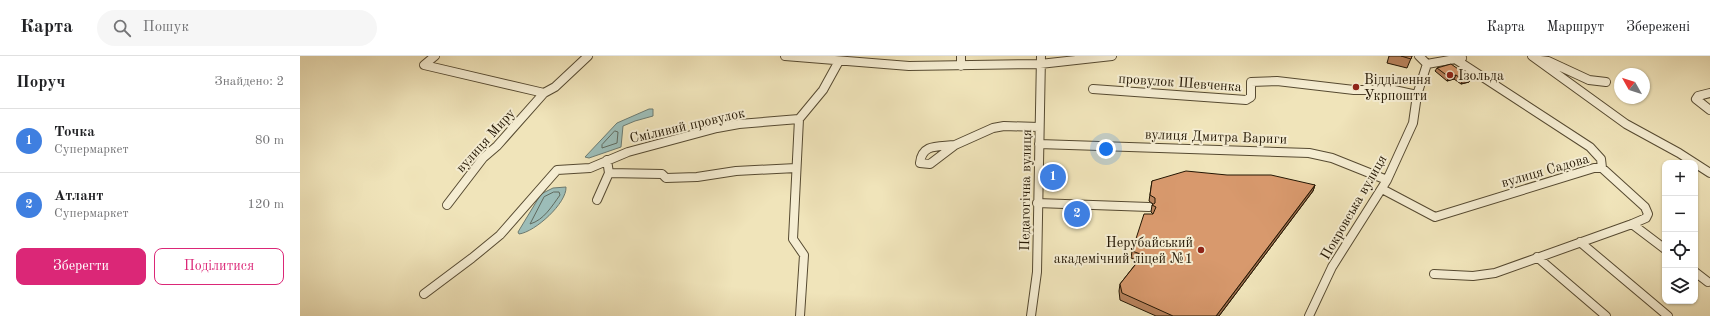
<!DOCTYPE html>
<html lang="uk">
<meta charset="utf-8">
<style>
:root{--surface:#fff;--page:#f6f6f6;--text:#202124;--muted:#757577;--line:#e0e0e0;--accent:#db2777}
body{margin:0;font-family:"Old Standard TT",serif;background:var(--page);color:var(--text)}
.controls{position:absolute;right:12px;bottom:12px;display:grid;overflow:hidden;border-radius:8px;box-shadow:0 1px 3px #0004}
.controls button{width:36px;height:36px;display:grid;place-items:center;padding:0;border:0;border-bottom:1px solid var(--line);background:var(--surface);color:var(--text);font:20px sans-serif}
.compass{position:absolute;left:1314px;top:12px;width:36px;height:36px;border-radius:50%;background:var(--surface);box-shadow:0 1px 3px #0004;rotate:309deg}
.you{position:absolute;left:806px;top:93px;width:14px;height:14px;margin:-10px;border:3px solid #fff;border-radius:50%;background:#1a73e8;box-shadow:0 0 0 6px #1a73e833}
.badge{display:grid;place-items:center;width:26px;height:26px;border-radius:50%;background:var(--accent);color:#fff;font-size:13px;font-weight:700}
.pin{position:absolute;translate:-50% -50%;border:2px solid #fff;box-shadow:0 1px 4px #0006}
.list{margin:0;padding:0;list-style:none}
h2{display:flex;justify-content:space-between;align-items:center;height:52px;margin:0;padding:0 16px;font-size:17px}
h2 small{font-size:13px;font-weight:400;color:var(--muted)}
.list li{display:grid;grid-template-columns:26px 1fr auto;gap:12px;align-items:center;box-sizing:border-box;height:64px;padding:0 16px;border-top:1px solid var(--line)}
.list b{display:block;font-size:15px;white-space:nowrap}
.list p{margin:0;font-size:13px;white-space:nowrap;color:var(--muted)}
.list em{font-size:13px;font-style:normal;color:var(--muted)}
.actions{display:flex;gap:8px;padding:12px 16px}
.actions a{flex:1;padding:9px 0;border:1px solid var(--accent);border-radius:8px;text-align:center;font-size:14px;color:var(--accent)}
.actions .main{background:var(--accent);color:#fff}
.icon{flex:none;width:22px;height:22px;fill:none;stroke:currentColor;stroke-width:2;stroke-linecap:round;stroke-linejoin:round}
.map{position:relative;flex:none;width:1410px;height:260px;overflow:hidden}
header{display:flex;align-items:center;gap:24px;box-sizing:border-box;height:56px;padding:0 20px;background:var(--surface);border-bottom:1px solid var(--line)}
header strong{font-size:19px}
nav{display:flex;gap:22px;margin-inline-start:auto;font-size:14px}
.search{width:280px;height:36px;background:var(--page);display:flex;align-items:center;gap:10px;box-sizing:border-box;padding:0 14px;border-radius:22px;color:var(--muted);font-size:15px}
main{display:flex}
aside{flex:1;background:var(--surface)}
.map>svg:first-child{display:block}
</style>
<header>
<strong>Карта</strong>
<div class="search"><svg class="icon" aria-label="search" viewBox="0 0 24 24"><circle cx="10" cy="10" r="6"/><path d="M15 15l6 6"/></svg>Пошук</div>
<nav><a>Карта</a><a>Маршрут</a><a>Збережені</a></nav>
</header>
<main>
<aside>
<h2>Поруч<small>Знайдено: 2</small></h2>
<ul class="list">
<li><span class="badge" style="background:#3f7fe0">1</span><div><b>Точка</b><p>Супермаркет</p></div><em>80 m</em></li>
<li><span class="badge" style="background:#3f7fe0">2</span><div><b>Атлант</b><p>Супермаркет</p></div><em>120 m</em></li>
</ul>
<div class="actions"><a class="main">Зберегти</a><a>Поділитися</a></div>
</aside>
<div class="map">
<svg width="1410" height="260" viewBox="0 0 1410 260">
<rect width="100%" height="100%" fill="#f0e4ba"/>
<filter id="stains"><feTurbulence type="fractalNoise" baseFrequency=".005" numOctaves="4"/><feColorMatrix values="0 0 0 0 .2 0 0 0 0 .09 0 0 0 0 .02 0 0 0 .5 -.17"/></filter>
<radialGradient id="worn" r=".72"><stop offset=".6" stop-color="#630" stop-opacity="0"/><stop offset="1" stop-color="#630" stop-opacity=".3"/></radialGradient>
<path fill="#9cbdb8" stroke="#6c7a70" d="M349 53H353V60L335 65 323 70 321 91 289 102 285 101 317 67Z
M266 131C267 147 235 176 219 178L218 176 241 138 253 132Z"/>
<g fill="none" stroke-linecap="round" stroke-linejoin="round">
<path stroke="#606a5e" stroke-width="1" d="M315 75 318 76 317 87 302 92V89Z
M254 136H259L260 139C252 150 244 164 230 168L244 141Z"/>
<defs>
<path id="minor" d="M135 0 124 9 244 37
M485 0 609 10 740 8 812 0
M661 0V10
M1119 0 1127 8 1155 3
M1160 0 1162 2 1155 3 1290 91 1301 103 1302 112
M1232 0 1326 68 1379 97 1410 117
M1240 4 1248 5 1289 24 1306 26
M793 33 946 44 951 41V26L977 25 1054 34H1094L1117 39
M1410 37 1398 40 1396 43 1410 54
M499 63 493 183 504 199 500 260
M739 88 1009 97 1032 102 1087 124
M655 89 630 108 620 107C622 87 639 91 655 89Z
M655 89 693 72 704 70 739 71
M309 117 362 118 366 122 397 121 436 115 496 112
M1082 133 1135 161 1294 112H1302L1345 151 1348 158 1346 162 1332 168 1195 217 1173 220 1134 218
M297 144 309 117 307 104
M737 147 849 151
M147 149 183 102 197 90 244 37 255 31 288 0
M1332 168 1365 193
M1280 186 1368 260
M1237 201 1306 260
M1395 216 1408 226
M124 238 172 202 200 179 257 114 290 112 328 96 417 72 439 68 499 63 523 34 539 5
M731 260 737 216 741 0
M1009 260 1032 211 1087 124 1113 67 1117 39 1127 8"/>
</defs>
<use href="#minor" stroke="#564a31" stroke-width="10"/>
<use href="#minor" stroke="#f5edd2" stroke-width="8"/>
</g>
<path fill="#ba845e" stroke="#231603" d="M1089 0H1112L1107 12 1087 7Z
M1137 12 1171 22 1169 26 1161 28 1154 23 1147 25 1135 15Z
M747 111H757L760 120V124L747 123Z
M852 125 1015 129 1013 135 919 260H856L820 244 819 235 820 228 838 205 831 202 832 195 853 158 851 156 852 149 853 148 849 145Z
M771 154 783 161V165L771 164Z"/>
<path fill="#976b4c" stroke="#231603" d="M1156 19 1154 23 1147 25 1149 21Z
M1171 22 1169 26 1161 28 1163 24Z
M1015 129 1013 135 919 260H916Z"/>
<path fill="#d8996d" stroke="#231603" d="M1101 0H1112L1111 3Z
M1151 8 1171 22 1163 24 1156 19 1149 21 1137 12Z
M757 109V111H760V120H747V111Z
M886 115 927 119H971L1015 129 916 260H873L822 237 820 228 843 199 832 195 844 158H853L856 151 852 149 855 147V142L850 139 852 125Z
M771 150H783V161L771 160Z"/>
<g fill="#8f2418" stroke="#f5edd2" stroke-width="1.5">
<circle cx="1150" cy="19" r="4"/>
<circle cx="1056" cy="31" r="4"/>
<circle cx="901" cy="194" r="4"/>
</g>
<g text-anchor="middle" stroke-width="4" stroke-linejoin="round" paint-order="stroke">
<g font-size="14" fill="#231603" stroke="#f5edd2" text-anchor="start">
<text x="1158" y="24">Ізольда</text>
<text x="1064" y="28">Відділення<tspan x="1064" dy="16">Укрпошти</tspan></text>
<text x="893" y="191" text-anchor="end">Нерубайський<tspan x="893" dy="16">академічний ліцей №1</tspan></text>
</g>
<g font-size="14" fill="#231603" stroke="#f5edd2">
<text transform="translate(880 26) rotate(4)" y="5">провулок Шевченка</text>
<text transform="translate(387 69) rotate(-13)" y="5">Сміливий провулок</text>
<text transform="translate(916 80) rotate(2)" y="5">вулиця Дмитра Вариги</text>
<text transform="translate(185 84) rotate(-48)" y="5">вулиця Миру</text>
<text transform="translate(1245 114) rotate(-16)" y="5">вулиця Садова</text>
<text transform="translate(725 134) rotate(-89)" y="5">Педагогічна вулиця</text>
<text transform="translate(1053 151) rotate(-60)" y="5">Покровська вулиця</text>
</g>
</g>
<rect width="100%" height="100%" filter="url(#stains)"/>
<rect width="100%" height="100%" fill="url(#worn)"/>
</svg>
<div class="controls">
<button>+</button>
<button>−</button>
<button><svg class="icon" aria-label="locate" viewBox="0 0 24 24"><circle cx="12" cy="12" r="6"/><path d="M12 2v4M12 18v4M2 12h4M18 12h4"/></svg></button>
<button><svg class="icon" aria-label="layers" viewBox="0 0 24 24"><path d="M12 4l9 5-9 5-9-5zM3 14l9 5 9-5"/></svg></button>
</div>
<svg class="compass" viewBox="-18 -18 36 36"><path d="M0-13l5 13h-10z" fill="#e53935"/><path d="M0 13l5-13h-10z" fill="#757577"/></svg>
<div class="you"></div>
<div class="pin badge" style="left:753px;top:121px;background:#3f7fe0">1</div>
<div class="pin badge" style="left:777px;top:158px;background:#3f7fe0">2</div>
</div>
</main>
